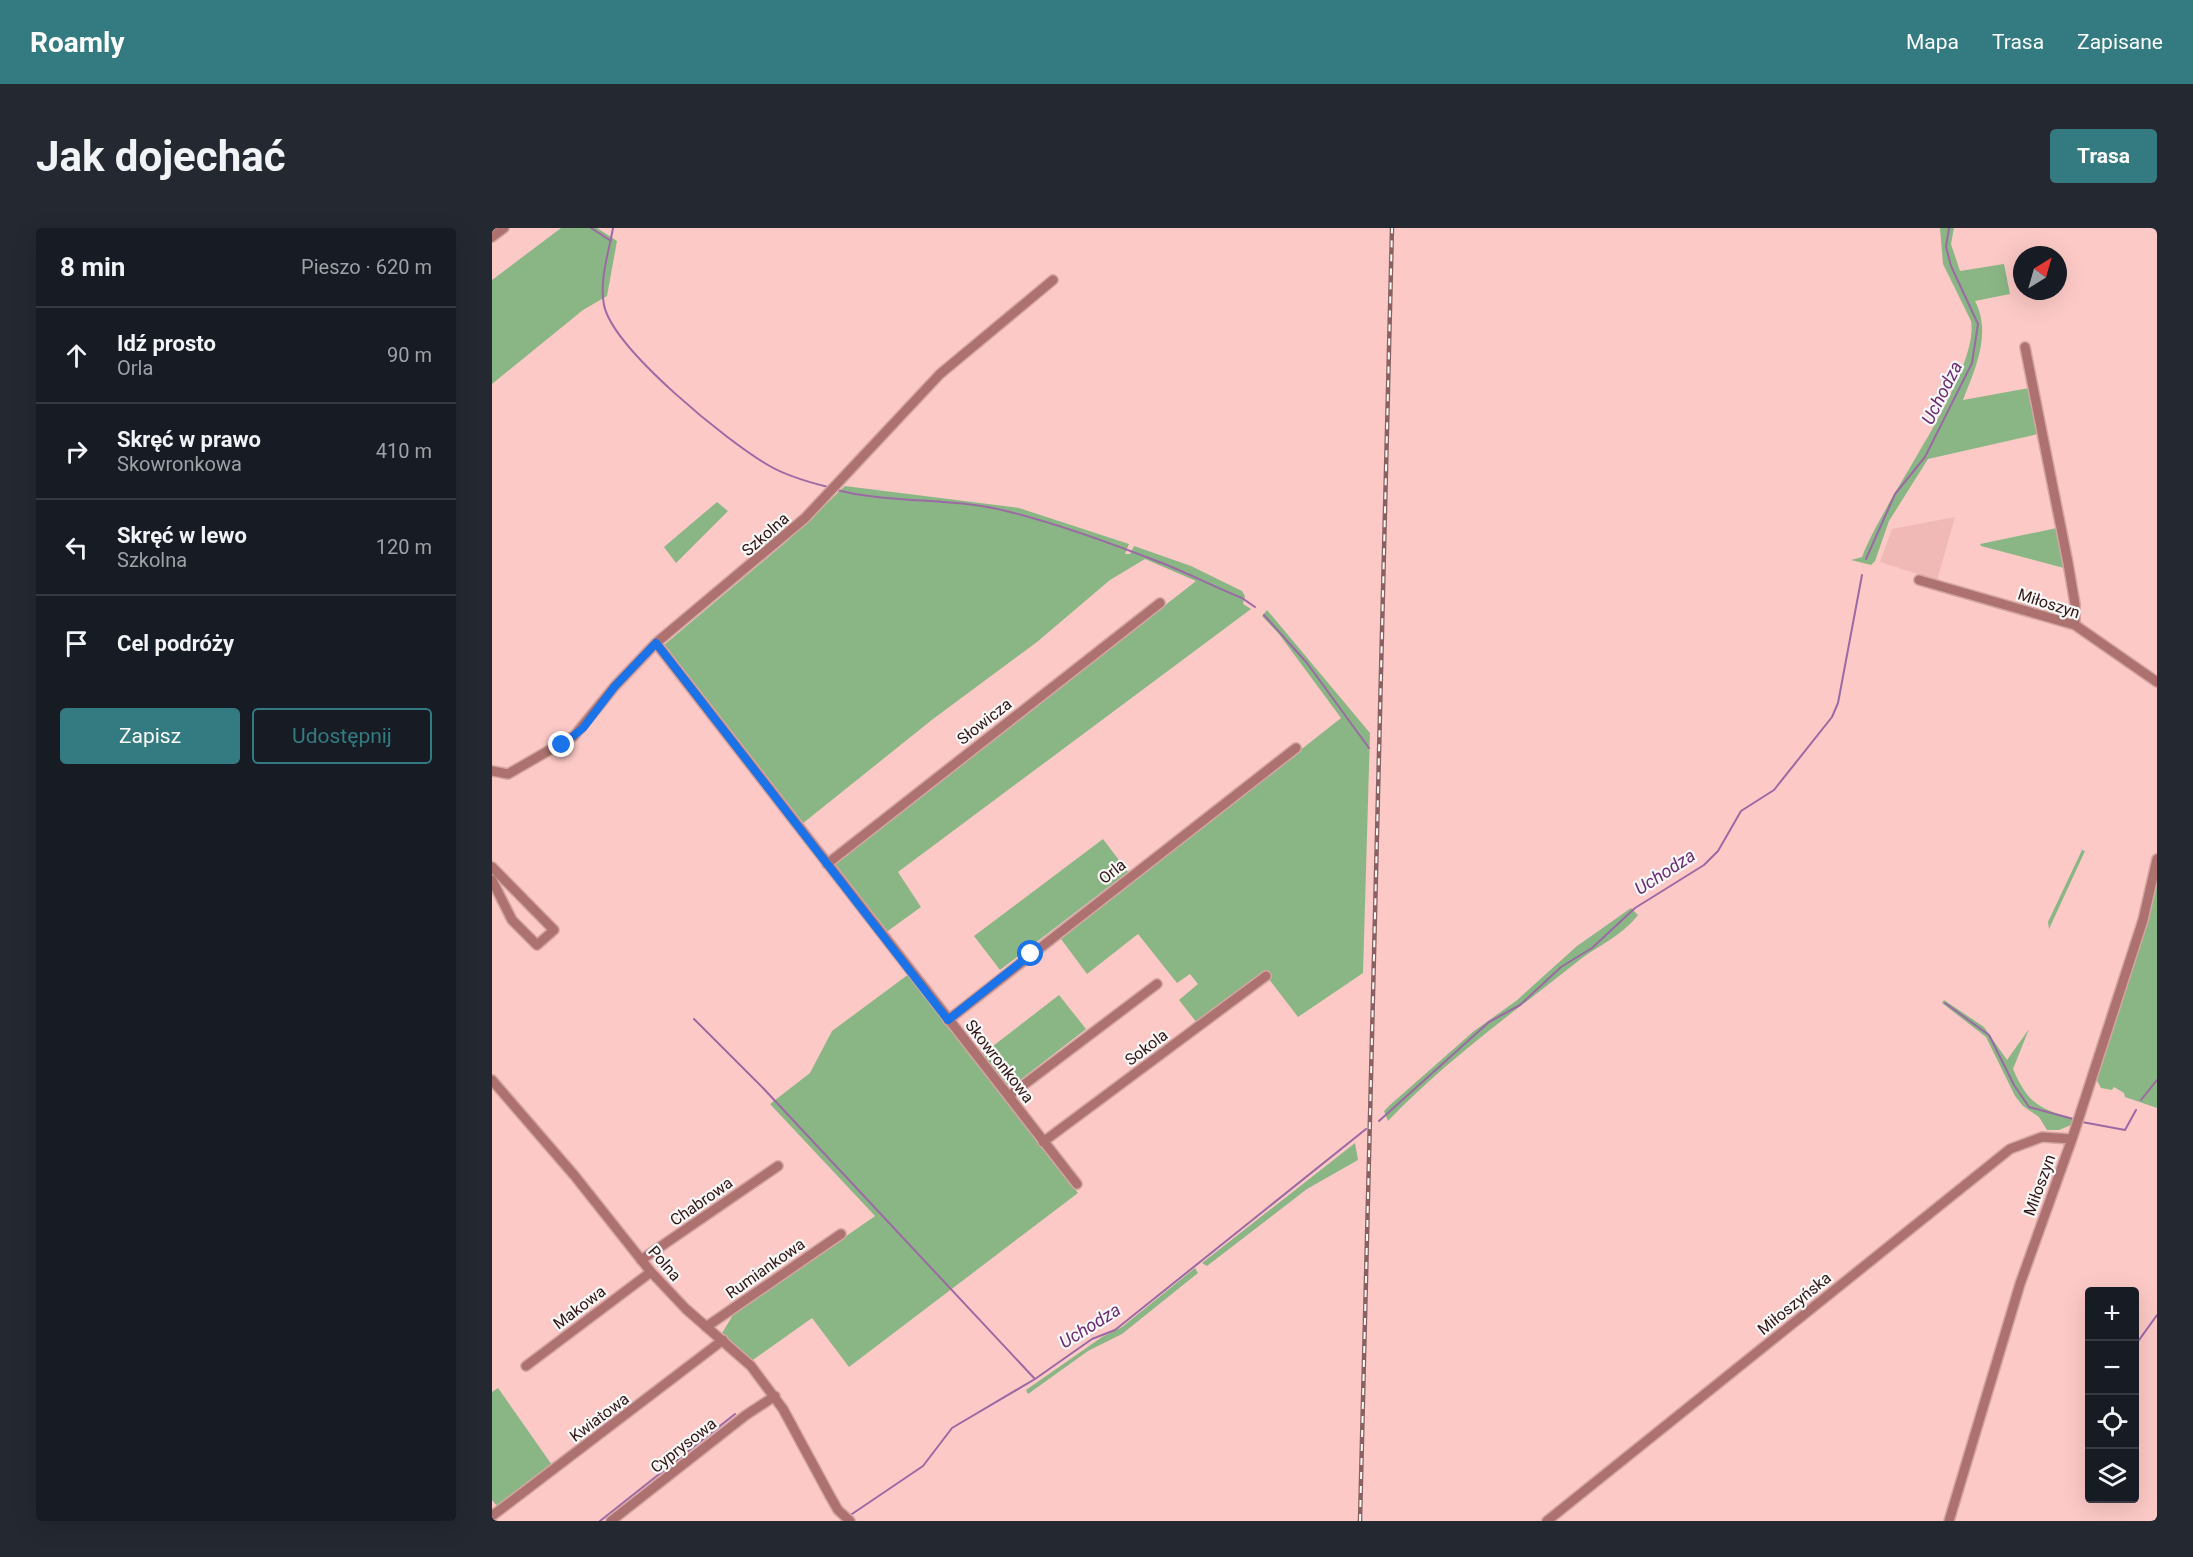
<!DOCTYPE html>
<html lang="pl">
<meta charset="utf-8">
<style>
:root{--surface:#171b24;--page:#242831;--text:#f1f3f6;--muted:#9ea1a6;--line:#363941;--accent:#337b81}
body{margin:0;font-family:Roboto,sans-serif;background:var(--page);color:var(--text)}
.controls{position:absolute;right:18px;bottom:18px;display:grid;overflow:hidden;border-radius:6px;box-shadow:0 6px 24px #0002}
.controls button{width:54px;height:54px;display:grid;place-items:center;padding:0;border:0;border-bottom:2px solid var(--line);background:var(--surface);color:var(--text);font:30px sans-serif}
.compass{position:absolute;left:1521px;top:18px;width:54px;height:54px;border-radius:50%;background:var(--surface);box-shadow:0 6px 24px #0002;rotate:37deg}
.stop{position:absolute;width:18px;height:18px;margin:-14px;border:4px solid #1a73e8;border-radius:50%;background:#fff}
.stop.end{background:#1a73e8;border-color:#fff;box-shadow:0 2px 6px #0008}
.list{margin:0;padding:0;list-style:none}
h2{display:flex;justify-content:space-between;align-items:center;height:78px;margin:0;padding:0 24px;font-size:26px}
h2 small{font-size:20px;font-weight:400;color:var(--muted)}
.list li{display:grid;grid-template-columns:39px 1fr auto;gap:18px;align-items:center;box-sizing:border-box;height:96px;padding:0 24px;border-top:2px solid var(--line)}
.list b{display:block;font-size:22px;white-space:nowrap}
.list p{margin:0;font-size:20px;white-space:nowrap;color:var(--muted)}
.list em{font-size:20px;font-style:normal;color:var(--muted)}
.actions{display:flex;gap:12px;padding:18px 24px}
.actions a{flex:1;padding:14px 0;border:2px solid var(--accent);border-radius:6px;text-align:center;font-size:21px;color:var(--accent)}
.actions .main{background:var(--accent);color:#fff}
.icon{flex:none;width:33px;height:33px;fill:none;stroke:currentColor;stroke-width:2;stroke-linecap:round;stroke-linejoin:round}
.map{position:relative;flex:none;width:1665px;height:1293px;overflow:hidden;border-radius:6px}
header{display:flex;align-items:center;gap:36px;box-sizing:border-box;height:84px;padding:0 30px;background:var(--accent);color:#fff}
header strong{font-size:28px}
nav{display:flex;gap:33px;margin-inline-start:auto;font-size:21px}
.intro{display:flex;align-items:center;justify-content:space-between;box-sizing:border-box;height:144px;padding:0 36px}
h1{margin:0;font-size:42px}
.button{padding:15px 27px;border-radius:6px;background:var(--accent);color:#fff;font-size:21px;font-weight:700}
main{display:flex;gap:36px;padding:0 36px}
aside{flex:1;background:var(--surface);border-radius:6px;box-shadow:0 6px 24px #0002}
.map>svg:first-child{display:block}
</style>
<header>
<strong>Roamly</strong>
<nav><a>Mapa</a><a>Trasa</a><a>Zapisane</a></nav>
</header>
<div class="intro"><h1>Jak dojechać</h1><a class="button">Trasa</a></div>
<main>
<aside>
<h2>8 min<small>Pieszo · 620 m</small></h2>
<ul class="list">
<li><svg class="icon" aria-label="ahead" viewBox="0 0 24 24"><path d="M12 20V5M6 11l6-6 6 6"/></svg><div><b>Idź prosto</b><p>Orla</p></div><em>90 m</em></li>
<li><svg class="icon" aria-label="right" viewBox="0 0 24 24"><path d="M7 20v-9h11M14 6l5 5-5 5"/></svg><div><b>Skręć w prawo</b><p>Skowronkowa</p></div><em>410 m</em></li>
<li><svg class="icon" aria-label="left" viewBox="0 0 24 24"><path d="M17 20v-9H6M10 6l-5 5 5 5"/></svg><div><b>Skręć w lewo</b><p>Szkolna</p></div><em>120 m</em></li>
<li><svg class="icon" aria-label="arrive" viewBox="0 0 24 24"><path d="M6 21V4h12l-3 4 3 4H6"/></svg><div><b>Cel podróży</b></div></li>
</ul>
<div class="actions"><a class="main">Zapisz</a><a>Udostępnij</a></div>
</aside>
<div class="map">
<svg width="1665" height="1293" viewBox="0 0 1665 1293">
<rect width="100%" height="100%" fill="#fcc9c6"/>
<path fill="#f0b9b6" d="M1463 289 1445 352 1388 334 1400 301Z"/>
<path fill="#8ab685" d="M69 0H105L125 13 115 68 91 82 0 156V52Z
M1448 0H1462L1459 16 1468 43 1512 36 1518 66 1483 73C1500 106 1483 141 1471 172L1537 160 1546 206 1436 231 1397 293 1383 333 1379 337 1359 332 1370 329C1391 272 1488 145 1479 93L1451 36Z
M353 258 527 280 637 316 633 326H638L642 318 699 338 750 363 753 368 751 376 759 381 406 644 429 679 393 705 343 636 704 353 653 331 618 352 545 414 441 491 310 596 172 417 294 314Z
M225 274 236 283 184 335 172 319Z
M1565 300 1572 340 1489 318 1488 316Z
M775 382 878 505 871 745 806 789 773 746 705 795 687 772 706 756 698 746 685 755 646 706 595 746 569 711 849 490 787 406 770 388Z
M611 611 636 644 508 742 482 708Z
M1590 622 1593 623 1557 701 1556 694Z
M1665 651V880L1633 869 1632 865 1622 859 1620 862 1609 860 1603 849Z
M1139 680 1146 687C1130 708 1105 718 1085 734 1021 785 953 833 896 893L892 883 898 877 982 803 1024 773 1085 718Z
M417 746 586 965 357 1139 320 1090 258 1134 230 1105 241 1087 383 988 278 876 318 845 340 803Z
M567 767 594 801 523 856 511 857 488 828Z
M1452 772 1492 799 1515 832 1537 801 1521 841C1536 875 1546 881 1581 890L1579 897 1567 902H1555L1547 889 1531 878 1523 868 1494 809 1450 775Z
M863 915 866 932 815 961 715 1038 710 1035Z
M703 1040 706 1045 630 1106 596 1123 536 1166 534 1162 610 1109 630 1099Z
M6 1160 60 1237 5 1278 0 1272V1164Z"/>
<g fill="none" stroke-linecap="round" stroke-linejoin="round">
<path stroke="#9d69a5" stroke-width="2" d="M99 0 119 13
M121 0C117 23 107 53 112 77 121 121 236 214 276 237 294 248 316 254 336 259
M345 262C400 276 459 269 514 283 564 295 613 313 662 332 692 343 720 358 750 370L763 379
M1374 331 1403 266 1433 229 1480 135 1486 96 1459 38 1454 19 1457 0
M772 387 815 435 877 520
M1453 775 1497 807 1522 857 1537 879 1581 891
M202 791 271 860 542 1150
M1649 872 1665 852
M887 893 997 794 1028 777 1069 739 1100 720 1143 680 1212 637 1226 623 1249 583 1282 562 1340 489 1346 475 1370 347
M1590 894 1633 902 1644 882
M1642 1119 1665 1087
M360 1286 431 1238 460 1200 543 1151 600 1111 623 1102 874 901
M108 1293 243 1186"/>
<defs>
<path id="minor" d="M0 9 12 0
M1533 119 1576 335 1583 376V397
M1427 352 1583 397 1665 454
M164 415 585 956
M0 543 16 546 82 508 123 458 164 415 313 290 448 146 561 52
M335 636 668 375
M0 639 62 702 45 717 20 692 0 652
M456 792 804 520
M0 852 82 947 159 1044 194 1081 259 1138 291 1181 338 1268 346 1282 358 1293
M517 868 665 756
M551 914 774 748
M149 1032 286 938
M214 1099 349 1006
M34 1138 159 1044
M0 1288 231 1112
M119 1293 254 1187 283 1168
M1055 1293 1518 921 1550 909 1580 911
M1457 1293 1528 1056 1580 911 1651 692 1665 631"/>
</defs>
<use href="#minor" stroke="#d4a5a2" stroke-width="12"/>
<use href="#minor" stroke="#ad7270" stroke-width="9"/>
<defs>
<path id="rail" d="M868 1293 900 0"/>
</defs>
<use href="#rail" stroke="#886160" stroke-width="4.5"/>
<use href="#rail" stroke="#f8f8f8" stroke-width="2" stroke-dasharray="7" stroke-linecap="butt"/>
</g>
<g fill="none" stroke-linecap="round" stroke-linejoin="round">
<path stroke="#1a73e8" stroke-width="8" d="M70 517 91 500 123 458 164 415 456 792 539 726"/>
</g>
<g text-anchor="middle" stroke-width="4.5" stroke-linejoin="round" paint-order="stroke">
<g font-size="16" fill="#331514" stroke="#f8f8f8">
<text transform="translate(273 306) rotate(-41)" y="6">Szkolna</text>
<text transform="translate(1557 375) rotate(18)" y="6">Miłoszyn</text>
<text transform="translate(492 493) rotate(-38)" y="6">Słowicza</text>
<text transform="translate(620 643) rotate(-38)" y="6">Orla</text>
<text transform="translate(654 819) rotate(-37)" y="6">Sokola</text>
<text transform="translate(508 833) rotate(52)" y="6">Skowronkowa</text>
<text transform="translate(1547 957) rotate(-70)" y="6">Miłoszyn</text>
<text transform="translate(209 973) rotate(-35)" y="6">Chabrowa</text>
<text transform="translate(173 1035) rotate(49)" y="6">Polna</text>
<text transform="translate(273 1040) rotate(-35)" y="6">Rumiankowa</text>
<text transform="translate(1302 1075) rotate(-39)" y="6">Miłoszyńska</text>
<text transform="translate(87 1079) rotate(-37)" y="6">Makowa</text>
<text transform="translate(107 1189) rotate(-37)" y="6">Kwiatowa</text>
<text transform="translate(191 1217) rotate(-38)" y="6">Cyprysowa</text>
</g>
<g font-size="18" font-style="italic" fill="#6c2b76" stroke="#f8f8f8">
<text transform="translate(1450 165) rotate(-63)" y="6">Uchodza</text>
<text transform="translate(1173 644) rotate(-33)" y="6">Uchodza</text>
<text transform="translate(598 1098) rotate(-32)" y="6">Uchodza</text>
</g>
</g>
</svg>
<div class="controls">
<button>+</button>
<button>−</button>
<button><svg class="icon" aria-label="locate" viewBox="0 0 24 24"><circle cx="12" cy="12" r="6"/><path d="M12 2v4M12 18v4M2 12h4M18 12h4"/></svg></button>
<button><svg class="icon" aria-label="layers" viewBox="0 0 24 24"><path d="M12 4l9 5-9 5-9-5zM3 14l9 5 9-5"/></svg></button>
</div>
<svg class="compass" viewBox="-18 -18 36 36"><path d="M0-13l5 13h-10z" fill="#e53935"/><path d="M0 13l5-13h-10z" fill="#9ea1a6"/></svg>
<div class="stop" style="left:539px;top:726px"></div>
<div class="stop end" style="left:70px;top:517px"></div>
</div>
</main>
